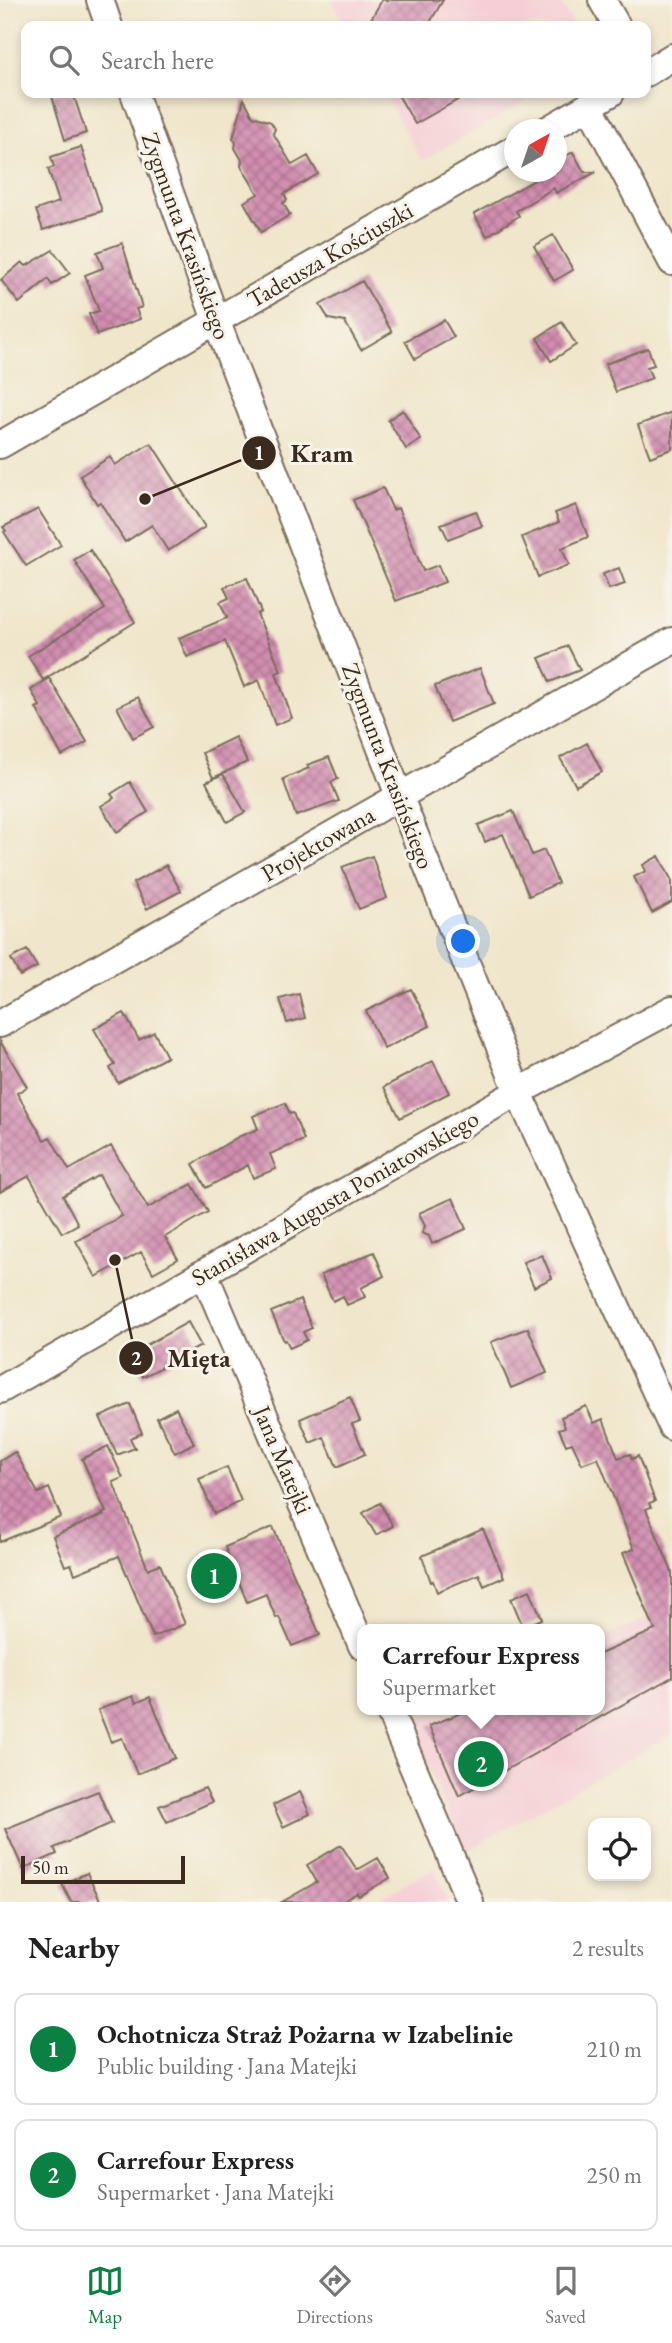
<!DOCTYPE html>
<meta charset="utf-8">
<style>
:root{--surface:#fff;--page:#f2f2f2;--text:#222;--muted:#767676;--line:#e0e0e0;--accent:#0b8043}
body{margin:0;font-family:"EB Garamond",serif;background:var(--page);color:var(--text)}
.controls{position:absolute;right:21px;bottom:21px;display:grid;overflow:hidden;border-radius:14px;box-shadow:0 4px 10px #0003}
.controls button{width:63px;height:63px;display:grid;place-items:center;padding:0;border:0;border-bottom:2px solid var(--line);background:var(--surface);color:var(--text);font:35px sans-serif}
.compass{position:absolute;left:504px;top:119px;width:63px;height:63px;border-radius:50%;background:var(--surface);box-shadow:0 4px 10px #0003;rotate:40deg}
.scale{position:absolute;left:21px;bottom:18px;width:164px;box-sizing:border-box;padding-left:7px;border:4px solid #3b2a1e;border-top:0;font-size:19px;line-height:24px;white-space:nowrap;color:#3b2a1e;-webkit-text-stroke:5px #f7f3e8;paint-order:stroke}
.you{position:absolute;left:464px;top:942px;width:24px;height:24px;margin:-18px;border:5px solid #fff;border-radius:50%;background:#1a73e8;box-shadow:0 0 0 10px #1a73e833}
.badge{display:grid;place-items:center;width:46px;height:46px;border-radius:50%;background:var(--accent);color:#fff;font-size:23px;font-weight:700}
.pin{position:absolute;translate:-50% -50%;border:4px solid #fff;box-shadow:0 2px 7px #0006}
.popup{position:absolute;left:357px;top:1624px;width:248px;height:91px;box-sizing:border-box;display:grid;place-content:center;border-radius:14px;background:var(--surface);filter:drop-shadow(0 2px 5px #0005);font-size:23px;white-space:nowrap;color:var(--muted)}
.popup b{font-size:26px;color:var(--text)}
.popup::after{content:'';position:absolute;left:50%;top:100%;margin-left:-14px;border:14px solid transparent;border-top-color:var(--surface)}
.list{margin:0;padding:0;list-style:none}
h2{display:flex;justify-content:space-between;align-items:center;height:91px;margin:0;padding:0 28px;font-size:30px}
h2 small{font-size:23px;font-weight:400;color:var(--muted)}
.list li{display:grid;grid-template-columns:46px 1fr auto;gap:21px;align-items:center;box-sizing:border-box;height:112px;margin:0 14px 14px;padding:0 14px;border:2px solid var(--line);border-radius:14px}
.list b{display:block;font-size:26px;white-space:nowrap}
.list p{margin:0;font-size:23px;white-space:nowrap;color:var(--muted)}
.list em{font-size:23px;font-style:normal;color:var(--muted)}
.icon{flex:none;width:38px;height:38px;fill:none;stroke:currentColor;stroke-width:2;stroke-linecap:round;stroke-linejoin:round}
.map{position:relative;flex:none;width:672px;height:1902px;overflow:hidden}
.search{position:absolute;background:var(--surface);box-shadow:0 4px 10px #0003;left:21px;right:21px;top:21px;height:77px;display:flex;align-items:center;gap:18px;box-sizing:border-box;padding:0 24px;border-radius:14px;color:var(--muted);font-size:26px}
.sheet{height:343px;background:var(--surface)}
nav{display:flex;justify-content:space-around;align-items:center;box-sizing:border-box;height:98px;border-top:2px solid var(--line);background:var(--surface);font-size:19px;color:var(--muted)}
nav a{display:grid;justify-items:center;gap:4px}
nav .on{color:var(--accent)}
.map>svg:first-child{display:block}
</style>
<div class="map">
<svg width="672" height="1902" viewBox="0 0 672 1902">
<defs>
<pattern id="building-cross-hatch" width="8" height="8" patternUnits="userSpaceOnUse" patternTransform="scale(1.75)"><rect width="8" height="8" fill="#d28eb1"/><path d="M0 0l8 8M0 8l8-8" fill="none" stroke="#ac748f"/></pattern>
</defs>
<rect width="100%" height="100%" fill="#f7f3e8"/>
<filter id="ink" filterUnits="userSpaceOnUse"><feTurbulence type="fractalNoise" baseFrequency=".0143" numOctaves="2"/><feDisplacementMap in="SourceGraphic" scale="14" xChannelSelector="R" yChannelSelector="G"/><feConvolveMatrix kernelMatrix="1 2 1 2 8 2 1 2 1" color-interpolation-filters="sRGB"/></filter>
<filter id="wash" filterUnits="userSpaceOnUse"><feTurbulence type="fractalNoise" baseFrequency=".00686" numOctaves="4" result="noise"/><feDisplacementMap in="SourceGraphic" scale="28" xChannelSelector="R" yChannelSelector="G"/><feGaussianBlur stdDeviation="1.57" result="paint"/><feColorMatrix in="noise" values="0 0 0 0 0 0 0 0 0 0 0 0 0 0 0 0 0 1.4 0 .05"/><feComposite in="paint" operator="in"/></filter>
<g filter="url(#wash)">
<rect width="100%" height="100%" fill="#f0e6cb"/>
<path fill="#f6cfd6" d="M331 0H559L575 26H346Z
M384 93H541L422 161Z
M672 1608V1734L465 1852 409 1721 435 1710H600V1639Z
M434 1868 449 1902H373Z"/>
<g id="blocks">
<path fill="url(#building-cross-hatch)" d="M382 0H443L428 26H367Z
M51 93H73L86 133 65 140Z
M397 93H470L415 124Z
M244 99 253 116 271 122 275 129 273 133 292 165 308 156 318 174 284 194 287 200 283 203 290 215 261 232 244 202 258 194 241 166 242 160 235 148 236 143 233 138Z
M81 147 102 211 43 230 36 210 59 202 48 169 54 167 51 157Z
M573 152 584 172H596L556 193 554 188 516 211 519 216 487 236 474 214 547 173 546 172H556V161Z
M553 235 573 270 554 281 534 246Z
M122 243 142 307 136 309 140 319 97 335 89 314 99 311 85 275 103 268 97 252Z
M53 250 70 273 52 285 48 279 19 303 1 280 22 262 26 266Z
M362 281 392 332 361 350 345 322 329 319 320 305Z
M444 320 454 337 415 359 405 341Z
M562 322 576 345 551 361 537 338Z
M648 348 654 365 647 367 652 378 616 392 605 364Z
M403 410 421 440 406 449 388 420Z
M672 412V449L650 457 638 425Z
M151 443 205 527 168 551 152 525 125 542 100 502 97 504 80 476 110 457 115 465Z
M383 488 393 510 398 508 423 571 438 565 445 582 396 601 353 500Z
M576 505 588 537 562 548 569 565 538 577 522 537 559 522 555 513Z
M38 509 61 545 26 566 4 532 6 531 3 527Z
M476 511 482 526 448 539 441 524Z
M90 550 135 622 43 680 28 656 105 609 74 560Z
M619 568 625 584 609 589 603 574Z
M247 578 261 612 257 614 281 671 276 673 292 718 275 725 259 680 244 687 225 641 187 657 179 638 227 618 220 602 229 598 224 587Z
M568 646 580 670 550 682 539 658Z
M480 668 494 704 449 722 435 686Z
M49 678 87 742 62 756 36 708 40 706 31 690Z
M138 697 154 727 133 738 117 707Z
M235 737 247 762 213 778 202 753Z
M587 743 602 772 576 786 560 758Z
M329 757 338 779 331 782 339 801 296 816 283 779 309 768 307 765Z
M223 774 245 812 227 822 206 782Z
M130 782 148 812 117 832 101 806 114 798 111 794Z
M513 811 532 855 544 850 558 883 529 896 503 834 485 842 478 825Z
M372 856 387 898 359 909 342 867Z
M659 856 672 881V902L652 913 634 877 646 871 643 865Z
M166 865 181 891 147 909 133 883Z
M27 950 37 967 20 976 11 959Z
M411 989 430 1026 384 1049 366 1011Z
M299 994 305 1018 287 1023 280 999Z
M124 1013 139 1040 154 1032 167 1057 118 1083 110 1068 115 1065 94 1029Z
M0 1041 27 1087 17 1093 44 1140 50 1137 69 1170 111 1146 148 1208 192 1184 208 1212 165 1237 178 1259 153 1273 141 1252 96 1277 76 1241 122 1216 99 1175 63 1196 78 1224 62 1233 29 1176 0 1192Z
M433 1061 449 1093 400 1118 384 1087Z
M285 1103 290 1114 293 1113 304 1140 270 1154 276 1169 253 1178 248 1165 206 1188 193 1164 238 1137 258 1129 253 1116Z
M453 1198 466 1229 432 1244 429 1236 422 1233 425 1226 419 1213Z
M374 1252 384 1276 361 1288 365 1297 347 1305 343 1296 333 1301 321 1275Z
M542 1255 552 1278 534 1287 523 1262Z
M300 1300 312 1328 303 1332 307 1340 290 1348 286 1340 284 1341 271 1312Z
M188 1322 201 1346 143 1377 130 1354Z
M528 1328 547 1373 511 1388 491 1342Z
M350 1397 360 1421 352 1424 365 1454 337 1467 324 1437 310 1443 300 1419Z
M130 1404 142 1433 130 1438 135 1448 117 1455 100 1417Z
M586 1406 594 1423 603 1419 618 1458 630 1454 632 1459 638 1456 655 1501 649 1503 651 1507 646 1509 672 1572V1677L459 1796 429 1726 468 1710H600V1654L655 1630 623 1553 634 1549 598 1458 582 1464 572 1443 566 1445 559 1429 565 1427 561 1417Z
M176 1408 194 1443 175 1453 157 1418Z
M108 1446 123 1478 113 1482 148 1569 160 1564 185 1624 153 1637 119 1556 75 1574 71 1564 65 1566 53 1536 103 1515 102 1514 106 1512 82 1459Z
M15 1452 38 1493 49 1488 61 1517 0 1542V1461Z
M227 1467 241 1501 214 1514 199 1479Z
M380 1503 393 1526 376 1535 363 1513Z
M273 1527 320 1635 292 1646 279 1617 276 1618 266 1594 247 1602 225 1547Z
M483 1529 504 1577 484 1586 479 1574 437 1592 433 1581 431 1582 422 1556Z
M530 1590 542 1619 523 1627 511 1598Z
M133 1696 136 1703 150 1697 175 1758 137 1774 122 1738 111 1742 98 1710Z
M205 1788 212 1802 167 1822 159 1806Z
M98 1791 112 1823 54 1848 57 1854 23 1869 5 1829Z
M300 1792 310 1814 283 1827 273 1805Z
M341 1845 357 1870 378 1858 390 1878 359 1896 357 1893 341 1902H282L317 1882 307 1865Z
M87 1873 101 1902H71L62 1884Z"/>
</g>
</g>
<g filter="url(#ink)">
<use href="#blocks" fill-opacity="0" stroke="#7a6c5b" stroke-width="2"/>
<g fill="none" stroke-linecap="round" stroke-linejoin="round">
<defs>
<path id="minor" d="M100 0 109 26
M602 0 617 26
M646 73 672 57
M134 93 216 320 400 798 518 1092 672 1427
M589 105 672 262
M547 130 611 93
M0 445 514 149
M0 1024 672 641
M204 1273 362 1646
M0 1390 518 1092 672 1009
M389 1710 470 1902"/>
</defs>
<use href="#minor" stroke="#7a6c5b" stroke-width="30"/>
<use href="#minor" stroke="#fff" stroke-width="26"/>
</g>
</g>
<g text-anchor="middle" stroke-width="6" stroke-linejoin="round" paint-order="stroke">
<g font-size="24" fill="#3b2a1e" stroke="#f7f3e8">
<text transform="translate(186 236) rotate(70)" y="8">Zygmunta Krasińskiego</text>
<text transform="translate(330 255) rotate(-30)" y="8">Tadeusza Kościuszki</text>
<text transform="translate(388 766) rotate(69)" y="8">Zygmunta Krasińskiego</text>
<text transform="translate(318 844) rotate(-30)" y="8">Projektowana</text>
<text transform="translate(335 1198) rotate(-30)" y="8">Stanisława Augusta Poniatowskiego</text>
<text transform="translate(283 1460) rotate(67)" y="8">Jana Matejki</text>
</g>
</g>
<path fill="none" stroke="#3b2a1e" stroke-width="2.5" d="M145 499L259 453M115 1260L136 1358"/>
<g fill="#3b2a1e" stroke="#f7f3e8" stroke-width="2.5">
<circle cx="145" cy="499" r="7"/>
<circle cx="115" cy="1260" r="7"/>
<circle cx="259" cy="453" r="18"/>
<circle cx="136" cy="1358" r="18"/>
</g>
<g font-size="21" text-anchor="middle" font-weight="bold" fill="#fff">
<text x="259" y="460">1</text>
<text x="136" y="1365">2</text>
</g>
<g font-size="26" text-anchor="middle" font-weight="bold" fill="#3b2a1e" stroke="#f7f3e8" stroke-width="6" stroke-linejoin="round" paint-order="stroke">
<text x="322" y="462">Kram</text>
<text x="199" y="1367">Mięta</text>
</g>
</svg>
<div class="controls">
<button><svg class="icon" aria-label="locate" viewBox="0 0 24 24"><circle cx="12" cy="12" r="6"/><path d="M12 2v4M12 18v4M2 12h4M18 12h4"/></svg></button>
</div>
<svg class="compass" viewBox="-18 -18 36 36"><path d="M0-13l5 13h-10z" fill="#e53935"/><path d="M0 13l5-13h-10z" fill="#767676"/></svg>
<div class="scale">50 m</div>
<div class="you"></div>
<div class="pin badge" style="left:214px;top:1576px">1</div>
<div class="pin badge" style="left:481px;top:1764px">2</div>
<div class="popup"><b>Carrefour Express</b>Supermarket</div>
<div class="search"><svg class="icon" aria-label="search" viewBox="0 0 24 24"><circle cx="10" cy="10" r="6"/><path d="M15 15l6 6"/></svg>Search here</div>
</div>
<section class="sheet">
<h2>Nearby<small>2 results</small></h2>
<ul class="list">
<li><span class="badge">1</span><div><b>Ochotnicza Straż Pożarna w Izabelinie</b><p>Public building · Jana Matejki</p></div><em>210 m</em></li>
<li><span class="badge">2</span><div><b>Carrefour Express</b><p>Supermarket · Jana Matejki</p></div><em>250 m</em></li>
</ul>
</section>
<nav>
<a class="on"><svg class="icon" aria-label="map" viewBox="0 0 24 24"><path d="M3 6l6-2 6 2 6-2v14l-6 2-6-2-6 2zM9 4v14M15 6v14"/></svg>Map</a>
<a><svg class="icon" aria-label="directions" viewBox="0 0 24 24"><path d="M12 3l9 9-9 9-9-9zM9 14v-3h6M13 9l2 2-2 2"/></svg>Directions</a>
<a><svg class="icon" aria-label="saved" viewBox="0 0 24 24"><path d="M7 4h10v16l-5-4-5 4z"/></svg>Saved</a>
</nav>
